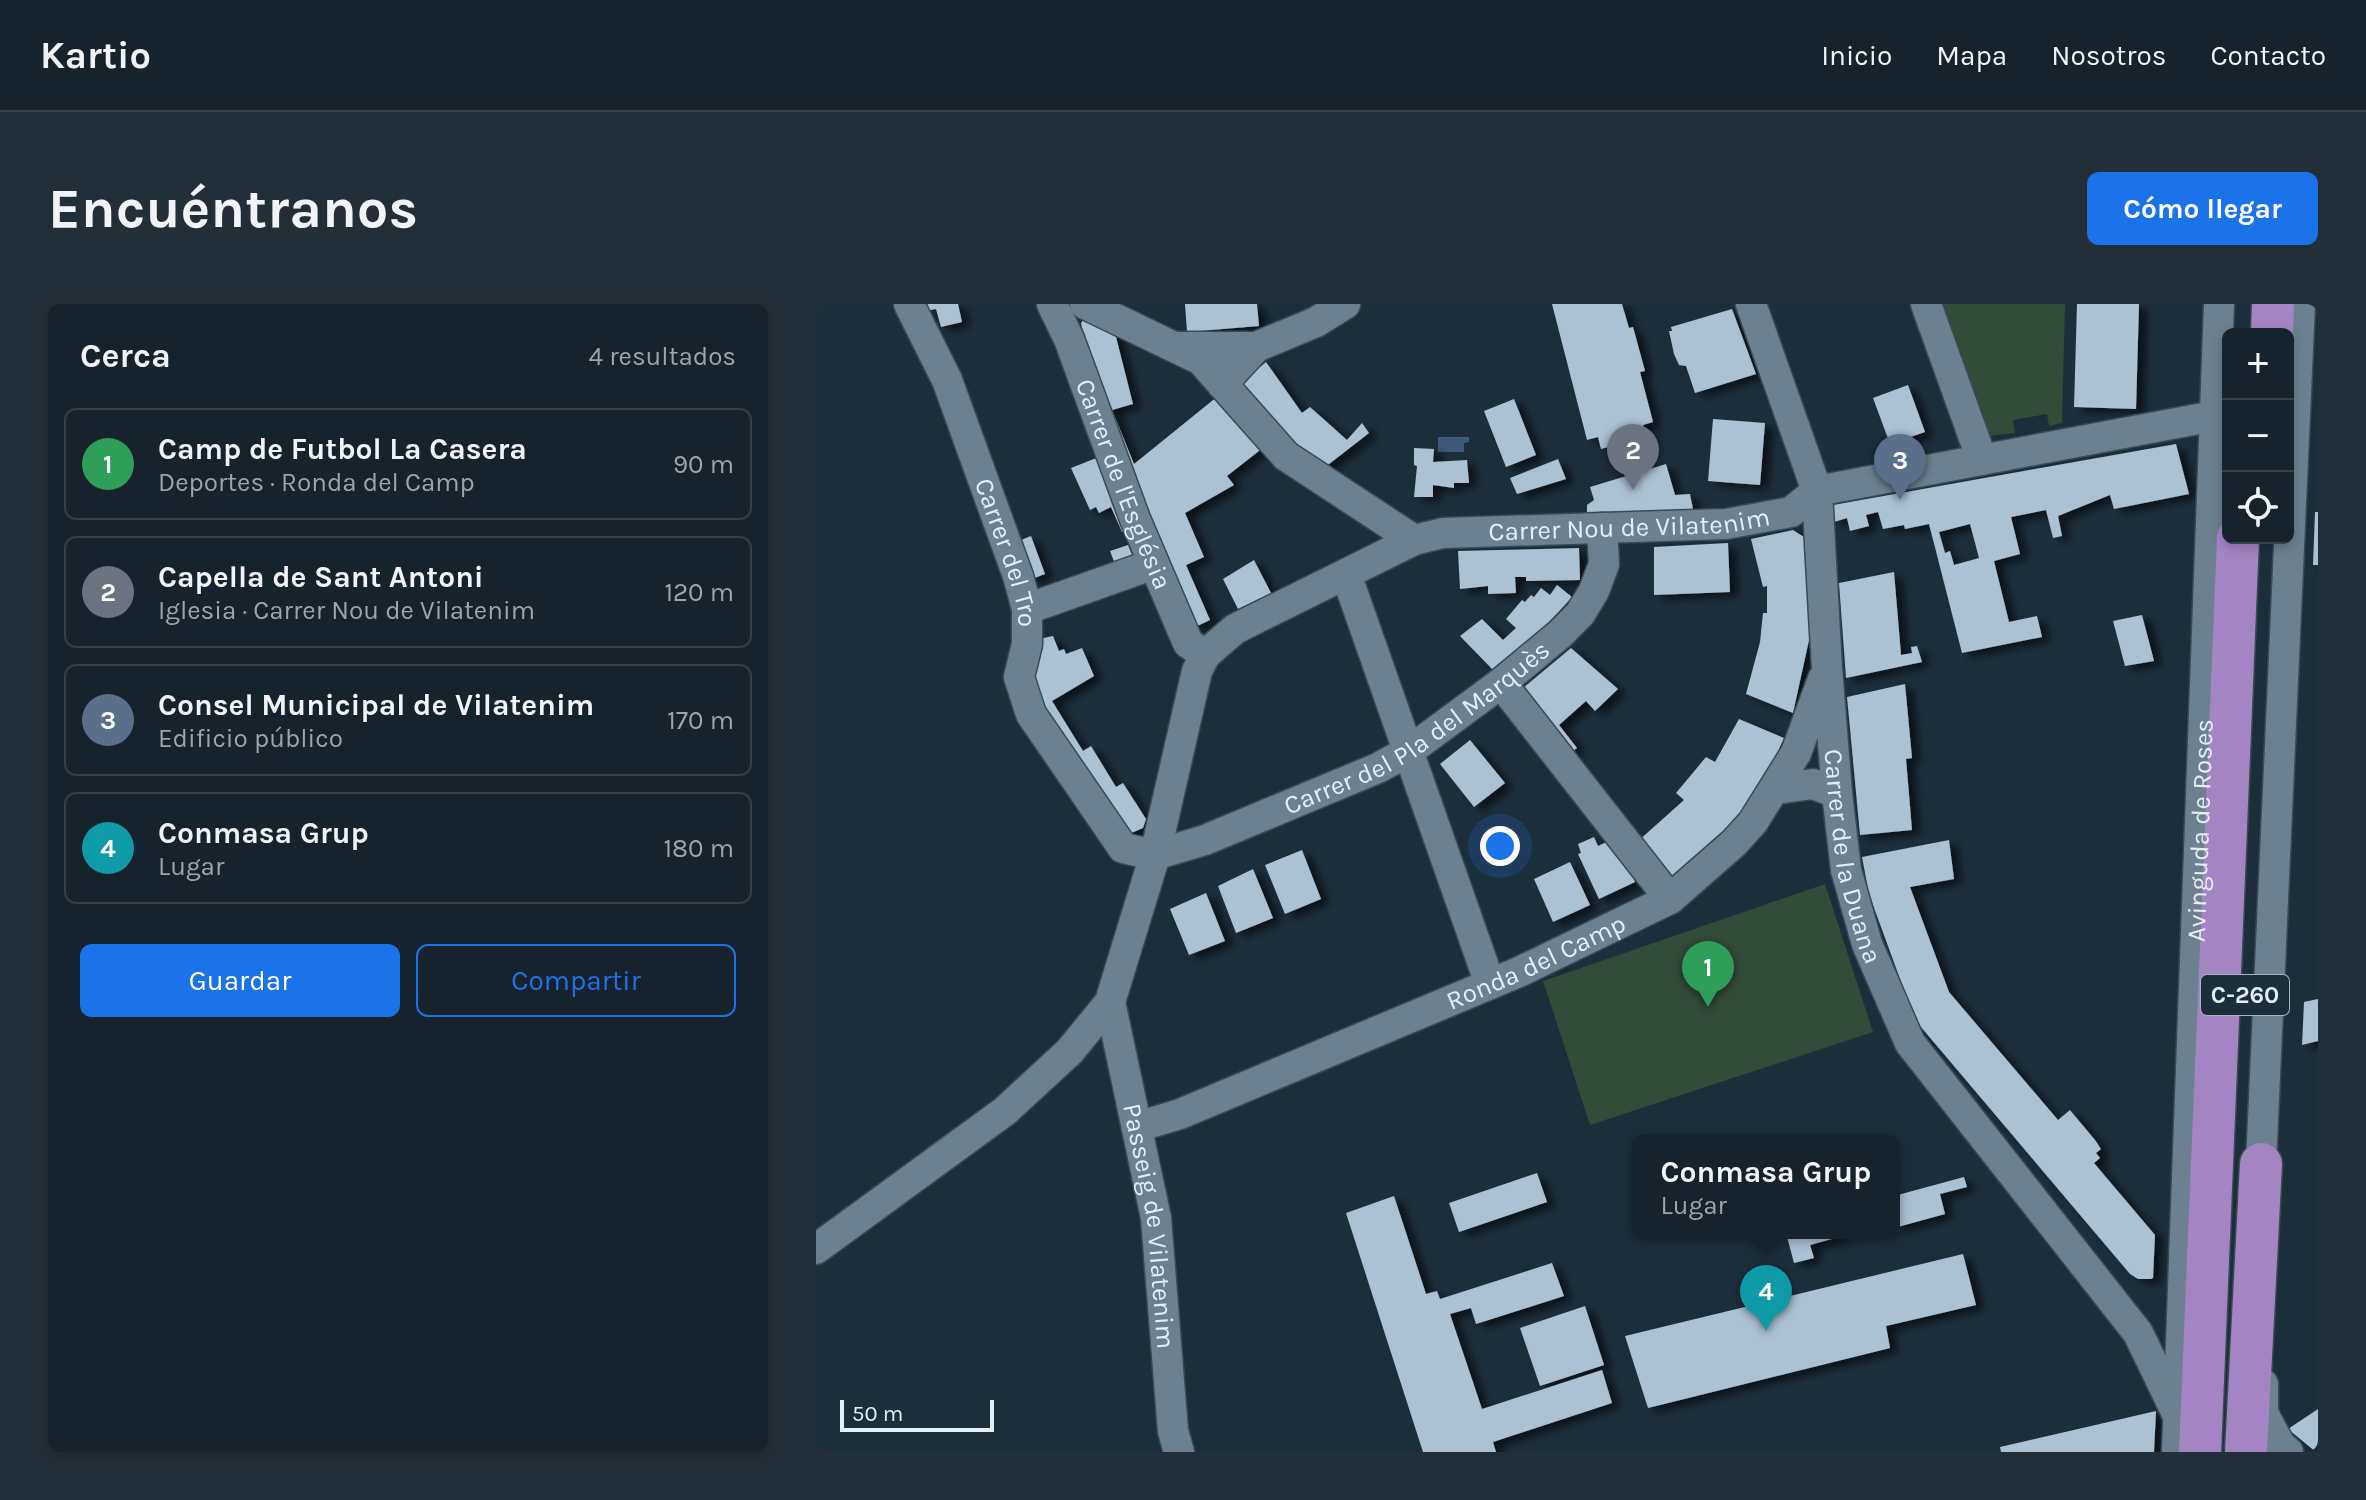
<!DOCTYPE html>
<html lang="es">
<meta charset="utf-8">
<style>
:root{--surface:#16222c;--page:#232f38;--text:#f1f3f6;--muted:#9ea4a9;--line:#353f48;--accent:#1a73e8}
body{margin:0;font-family:Karla,sans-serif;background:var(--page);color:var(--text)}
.controls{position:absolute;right:24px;top:24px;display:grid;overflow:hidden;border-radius:12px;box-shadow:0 4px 12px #0003}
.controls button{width:72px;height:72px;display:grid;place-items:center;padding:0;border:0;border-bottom:2px solid var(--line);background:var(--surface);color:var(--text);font:40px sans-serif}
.scale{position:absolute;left:24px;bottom:20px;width:154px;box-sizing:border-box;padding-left:8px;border:4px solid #e3eef7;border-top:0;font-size:22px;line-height:28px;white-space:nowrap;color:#e3eef7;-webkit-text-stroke:6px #1d2e3b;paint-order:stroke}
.you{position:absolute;left:684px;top:542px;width:28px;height:28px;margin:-20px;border:6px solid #fff;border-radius:50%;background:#1a73e8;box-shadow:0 0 0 12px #1a73e833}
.badge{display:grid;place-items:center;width:52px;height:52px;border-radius:50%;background:var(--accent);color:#fff;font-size:26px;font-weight:700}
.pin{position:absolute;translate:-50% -66px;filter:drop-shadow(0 2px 4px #0008)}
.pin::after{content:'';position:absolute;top:42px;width:28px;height:24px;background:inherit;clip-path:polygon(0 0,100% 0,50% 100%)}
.popup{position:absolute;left:816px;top:831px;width:268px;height:104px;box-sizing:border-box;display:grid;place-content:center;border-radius:12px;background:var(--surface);filter:drop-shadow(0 2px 6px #0005);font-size:26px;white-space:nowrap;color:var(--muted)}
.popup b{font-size:30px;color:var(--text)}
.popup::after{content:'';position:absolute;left:50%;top:100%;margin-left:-16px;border:16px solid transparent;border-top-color:var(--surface)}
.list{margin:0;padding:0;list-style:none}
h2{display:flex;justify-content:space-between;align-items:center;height:104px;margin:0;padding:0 32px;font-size:34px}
h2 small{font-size:26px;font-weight:400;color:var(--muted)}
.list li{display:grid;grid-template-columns:52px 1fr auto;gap:24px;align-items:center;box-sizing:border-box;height:112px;margin:0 16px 16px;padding:0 16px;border:2px solid var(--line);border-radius:12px}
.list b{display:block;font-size:30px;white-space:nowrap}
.list p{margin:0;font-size:26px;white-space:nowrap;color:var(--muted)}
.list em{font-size:26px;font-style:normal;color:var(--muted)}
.actions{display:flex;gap:16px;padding:24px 32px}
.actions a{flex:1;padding:18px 0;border:2px solid var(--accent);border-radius:12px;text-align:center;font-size:28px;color:var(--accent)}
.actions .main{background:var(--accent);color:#fff}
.icon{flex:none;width:44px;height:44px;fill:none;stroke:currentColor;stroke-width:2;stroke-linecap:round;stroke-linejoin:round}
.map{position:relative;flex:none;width:1502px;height:1148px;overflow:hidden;border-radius:12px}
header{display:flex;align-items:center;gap:48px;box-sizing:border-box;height:112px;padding:0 40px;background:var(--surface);border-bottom:2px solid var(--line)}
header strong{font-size:38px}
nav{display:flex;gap:44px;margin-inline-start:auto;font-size:28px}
.intro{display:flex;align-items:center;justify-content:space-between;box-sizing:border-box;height:192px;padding:0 48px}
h1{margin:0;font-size:56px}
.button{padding:20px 36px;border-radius:12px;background:var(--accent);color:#fff;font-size:28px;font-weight:700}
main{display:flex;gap:48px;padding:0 48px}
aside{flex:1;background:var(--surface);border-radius:12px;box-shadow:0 4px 12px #0003}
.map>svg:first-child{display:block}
</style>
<header>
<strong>Kartio</strong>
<nav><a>Inicio</a><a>Mapa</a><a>Nosotros</a><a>Contacto</a></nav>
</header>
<div class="intro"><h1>Encuéntranos</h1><a class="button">Cómo llegar</a></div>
<main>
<aside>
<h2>Cerca<small>4 resultados</small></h2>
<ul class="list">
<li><span class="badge" style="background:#2e9e5b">1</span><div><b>Camp de Futbol La Casera</b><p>Deportes · Ronda del Camp</p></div><em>90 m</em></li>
<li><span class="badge" style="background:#6b7280">2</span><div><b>Capella de Sant Antoni</b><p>Iglesia · Carrer Nou de Vilatenim</p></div><em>120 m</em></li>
<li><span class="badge" style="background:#5c6f8a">3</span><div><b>Consel Municipal de Vilatenim</b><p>Edificio público</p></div><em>170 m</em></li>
<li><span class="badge" style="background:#0f9aa8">4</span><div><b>Conmasa Grup</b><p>Lugar</p></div><em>180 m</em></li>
</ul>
<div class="actions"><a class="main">Guardar</a><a>Compartir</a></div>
</aside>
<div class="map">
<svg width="1502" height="1148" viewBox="0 0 1502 1148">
<defs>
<filter id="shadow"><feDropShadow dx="8" dy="4.5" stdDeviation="4" flood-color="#0009"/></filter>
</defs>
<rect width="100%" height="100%" fill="#1d2e3b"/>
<path fill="#334b39" d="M1119 0H1249L1246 119 1233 122 1231 110 1197 116 1199 129 1165 133Z
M1009 580 1057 728 774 821 727 677Z"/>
<path fill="#3d597c" d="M622 133H653V138L648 139V148H622Z"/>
<path fill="#acc1d2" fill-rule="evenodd" filter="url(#shadow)" d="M108 0H142L146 18 125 23 120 5 110 7Z
M369 0H441L443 22 371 28Z
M736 0H806L813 24 817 23 829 67 824 68 837 118 827 121 830 133 785 145 782 133 771 136Z
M1261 0H1323L1320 105 1258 103Z
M916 5 940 70 879 89 870 62 863 61 858 50 853 27H856L855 23Z
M272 10 299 29 317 100 296 106 318 160 402 92 448 143 411 172 418 181 369 209 388 253 370 261 394 316 377 324 285 108 265 19Z
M450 58 486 109 494 103 531 136 546 119 553 129 499 171 419 84Z
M1092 81 1109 128 1074 140 1057 94Z
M698 95 720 151 690 163 668 107Z
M897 115 949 119 944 181 892 177Z
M1360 140 1373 190 1298 205 1294 191 1242 212 1246 232 1237 234 1230 206 1195 213 1204 250 1178 257 1193 318 1221 312 1226 333 1146 349 1113 220 1089 225 1088 221 1067 225 1062 208 1050 211 1053 222 1034 227 1031 214 1018 218 1017 201ZM1154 220 1163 254 1138 261 1134 247 1129 249 1123 228Z
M598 144 618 145 617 158 651 156 653 179H638V184L617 181V193H598L601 162 598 161Z
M288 151 317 224 306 228 295 203 283 209 280 203 274 206 255 164Z
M742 155 750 175 701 190 694 174Z
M850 160 859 191 874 190 878 210H771V201L778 196 774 183Z
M1499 208H1502V261H1497Z
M977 226 991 235 995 327 977 409 930 390 944 338 947 309H951V282L947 283 935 235Z
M215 232 229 270 213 276 200 238Z
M912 239 914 288 838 291V243Z
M312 241 318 256 300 263 294 247Z
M763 244 764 276 710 277V273H699L700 289 672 290V282L644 285 642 247Z
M438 256 455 289 422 305 407 275Z
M1078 268 1085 351 1096 349 1095 343 1101 342 1106 358 1030 374 1023 279Z
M741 281 756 293 715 338 678 367 644 332 666 315 687 336 700 324 690 315 706 296 709 298 715 291 718 293 725 284 734 291Z
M1326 311 1338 357 1309 362 1297 317Z
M237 332 243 347 248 345 250 350 266 344 278 372 236 397 267 447 275 442 300 483 307 479 330 515 327 524 306 533 209 379 218 336Z
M755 344 802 385 779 407 770 397 743 421 761 444 753 450 701 389Z
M1089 380 1096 454 1090 455 1096 526 1044 531 1031 393Z
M923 415 968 434 957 458 926 506 896 540 851 577 821 538 868 496 860 489 890 453 899 458Z
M654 436 689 479 658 503 624 460Z
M778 533 782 542 799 534 819 578 783 595 762 550 765 549 762 540Z
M1133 536 1138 575 1094 583 1133 688 1242 816 1254 806 1279 836 1285 845 1280 849 1284 854 1278 859 1339 931 1337 974 1335 975H1322L1314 970 1099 716 1053 590 1046 553Z
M486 546 505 595 469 610 449 561Z
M754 558 774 601 737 618 718 575Z
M437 565 457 614 420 629 402 582Z
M390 589 409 637 373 651 354 605Z
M1502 695V737L1486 741 1488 698Z
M721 869 731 898 643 928 633 899Z
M1148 873 1151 883 1124 890 1129 910 1078 924V892Z
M578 892 610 990 621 987 624 995 736 959 748 992 660 1020 655 1004 634 1010 666 1105 786 1066 796 1099 677 1138 680 1148H607L530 909Z
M970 929H1034V930L994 941 998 954 978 959Z
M1147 950 1160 1001 1070 1022 1074 1044 832 1104 809 1032Z
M769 1002 788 1061 724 1082 704 1024Z
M1502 1105V1148H1500L1472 1125Z
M1340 1107 1338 1148H1185L1184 1143Z"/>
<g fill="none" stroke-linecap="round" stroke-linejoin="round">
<defs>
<g id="minor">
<path id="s1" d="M93 0 131 76 202 272 211 305V340L203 373 215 410 307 544 339 551 389 536 562 464 593 447 685 379 744 330 764 310 778 287 788 260 786 224"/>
<path id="s2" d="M236 0 253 35 319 215 372 339 389 351"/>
<path d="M269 0 385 56 470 152 598 236"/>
<path id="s3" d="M935 0 1001 187 1011 364 1021 489 1030 566 1051 640 1094 739 1322 1029 1363 1114"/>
<path d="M1110 0 1166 156"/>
<path d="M361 43H440L406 80"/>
<path d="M440 43 500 18 529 0"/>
<path d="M530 270 674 680"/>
<path d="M211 305 338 260"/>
<path d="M685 379 854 595"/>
<path d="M959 485 997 480 1021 489"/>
<path id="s4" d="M294 698 340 914 357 1127 363 1148"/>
<path id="s5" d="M321 823 364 810 703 668 854 595 918 539 937 518 980 449 1007 375"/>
<path d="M1448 881 1445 860 1484 0"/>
<path id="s6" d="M0 945 189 807 254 747 294 698 339 551 381 367 389 351 419 325 598 236 627 229 910 220 975 208 1001 187 1398 112"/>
<path d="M1447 1080V1109L1464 1141 1472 1148"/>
<path id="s7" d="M1361 1148 1403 0"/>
</g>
<path id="highway" d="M1456 30 1457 0
M1384 1148 1422 234
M1430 1148 1445 860"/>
</defs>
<use href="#minor" stroke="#3a4a54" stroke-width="33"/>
<use href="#highway" stroke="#3a4a54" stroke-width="45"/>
<use href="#minor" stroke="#6c808f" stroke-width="30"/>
<use href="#highway" stroke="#a385c4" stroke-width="42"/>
</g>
<g text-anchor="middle" stroke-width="8" stroke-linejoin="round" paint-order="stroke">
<rect fill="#1d2e3b" stroke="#a8b4bf" stroke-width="2" x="1385" y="671" width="88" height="40" rx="6"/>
<g font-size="24" font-weight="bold" fill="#e3eef7">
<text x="1429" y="699">C-260</text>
</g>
<g font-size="26" fill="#e3eef7" stroke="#1d2e3b">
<text dy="9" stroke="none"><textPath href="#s2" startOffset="194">Carrer de l'Església</textPath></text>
<text dy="9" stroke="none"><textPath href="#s6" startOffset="1202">Carrer Nou de Vilatenim</textPath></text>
<text dy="9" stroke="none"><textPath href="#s1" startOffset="268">Carrer del Tro</textPath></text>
<text dy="9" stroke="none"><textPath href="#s1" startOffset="924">Carrer del Pla del Marquès</textPath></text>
<text dy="9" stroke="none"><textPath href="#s7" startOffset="622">Avinguda de Roses</textPath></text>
<text dy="9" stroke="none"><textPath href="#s3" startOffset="566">Carrer de la Duana</textPath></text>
<text dy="9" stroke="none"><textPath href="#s5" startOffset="432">Ronda del Camp</textPath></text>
<text dy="9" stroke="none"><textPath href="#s4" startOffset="228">Passeig de Vilatenim</textPath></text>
</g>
</g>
</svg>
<div class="controls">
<button>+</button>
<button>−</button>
<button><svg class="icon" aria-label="locate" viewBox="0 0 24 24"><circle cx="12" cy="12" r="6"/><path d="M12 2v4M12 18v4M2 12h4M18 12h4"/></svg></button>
</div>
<div class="scale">50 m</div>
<div class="you"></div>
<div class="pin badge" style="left:892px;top:703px;background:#2e9e5b">1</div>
<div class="pin badge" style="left:817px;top:186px;background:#6b7280">2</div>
<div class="pin badge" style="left:1084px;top:196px;background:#5c6f8a">3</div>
<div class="pin badge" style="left:950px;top:1027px;background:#0f9aa8">4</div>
<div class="popup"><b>Conmasa Grup</b>Lugar</div>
</div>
</main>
